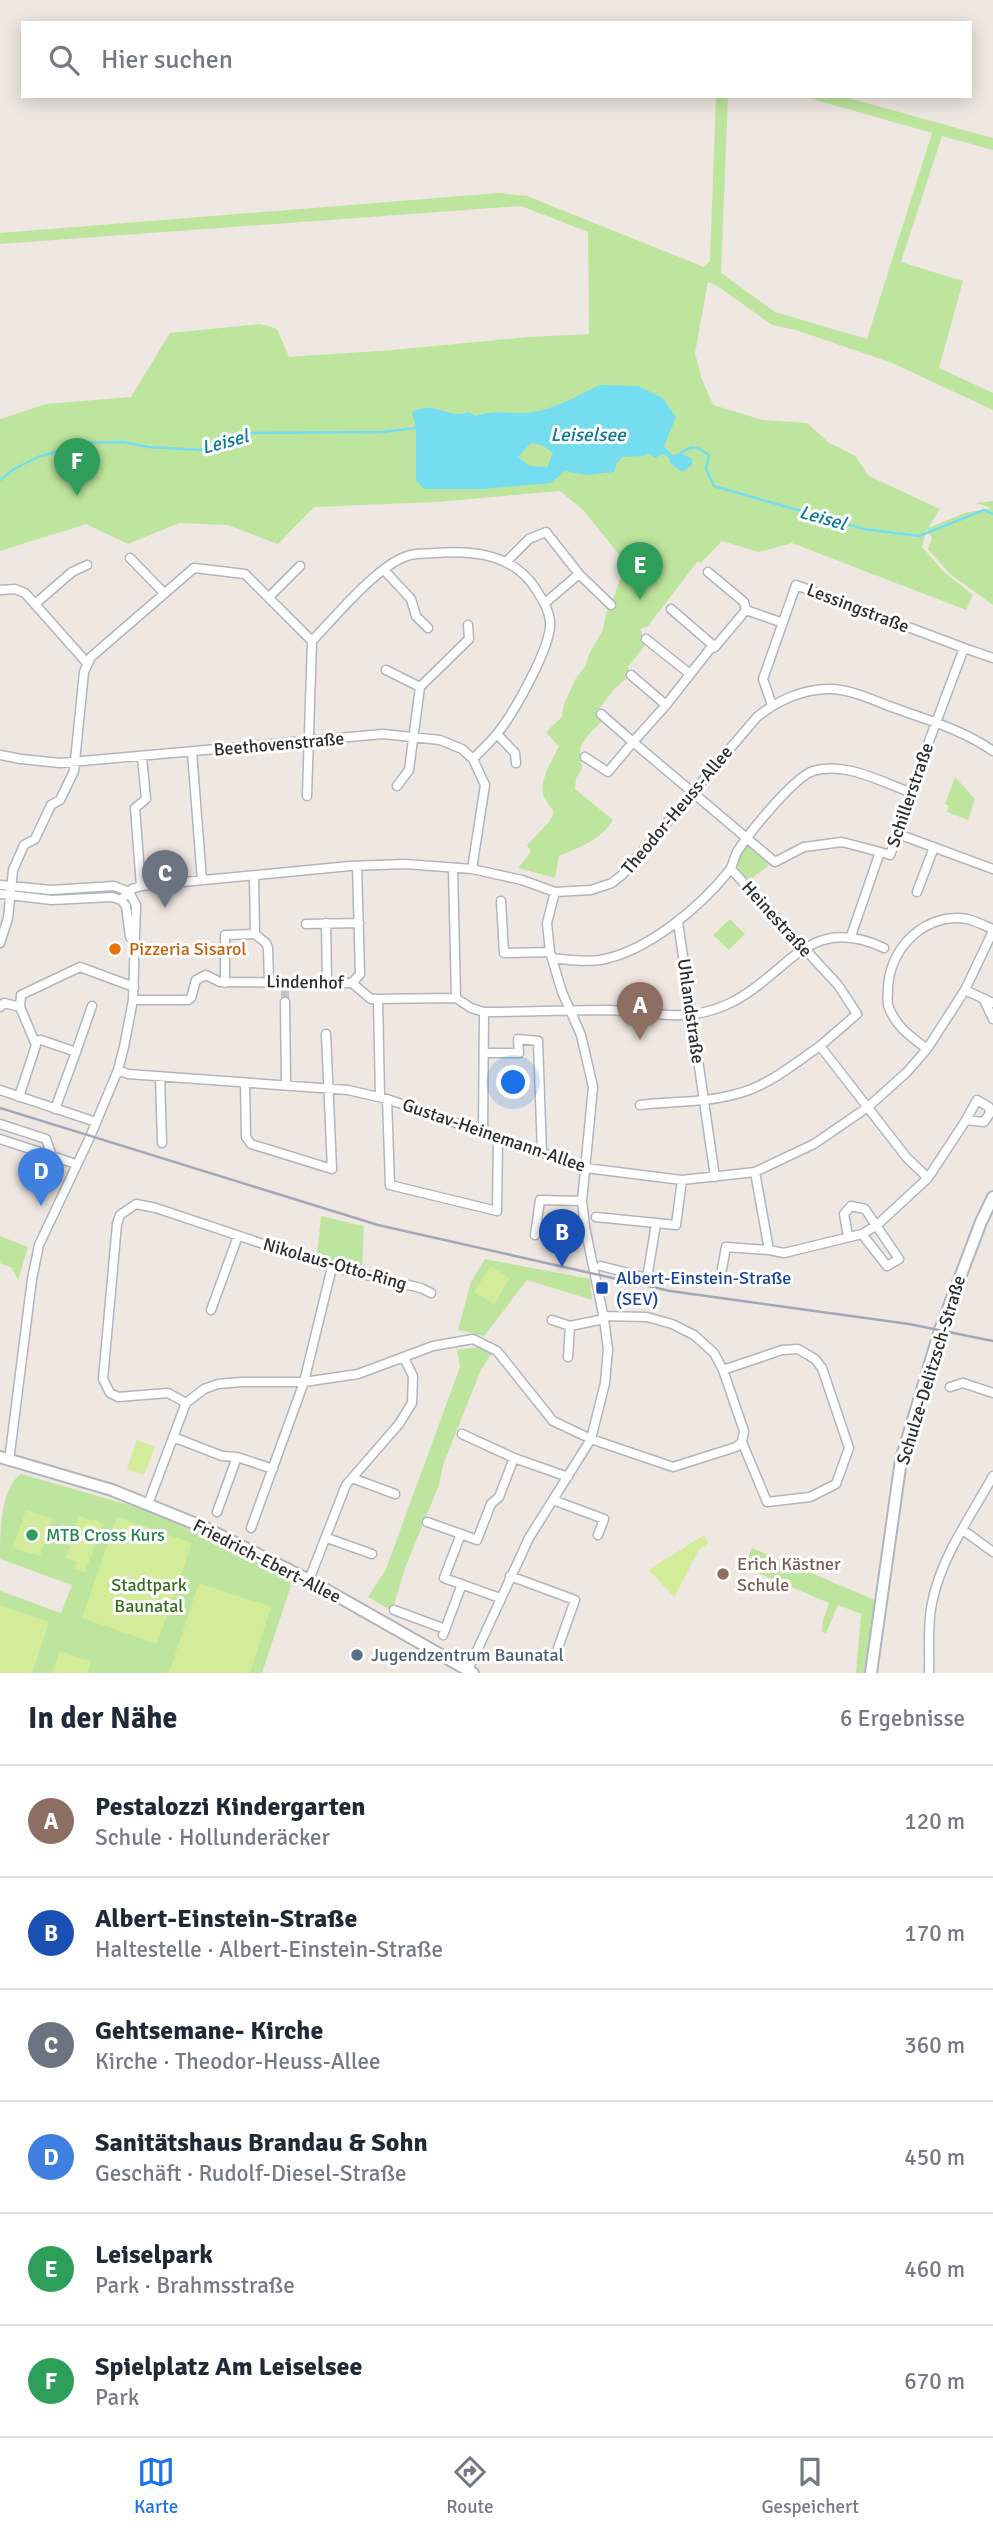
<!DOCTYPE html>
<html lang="de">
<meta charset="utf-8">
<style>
:root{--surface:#fff;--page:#f6f6f7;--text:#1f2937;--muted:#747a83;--line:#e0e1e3;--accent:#1a73e8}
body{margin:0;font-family:Signika,sans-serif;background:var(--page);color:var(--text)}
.you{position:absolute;left:514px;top:1083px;width:24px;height:24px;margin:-18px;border:5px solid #fff;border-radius:50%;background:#1a73e8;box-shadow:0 0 0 10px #1a73e833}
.badge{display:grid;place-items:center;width:46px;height:46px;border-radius:50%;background:var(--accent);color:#fff;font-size:23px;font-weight:700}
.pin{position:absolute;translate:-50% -58px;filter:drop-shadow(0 2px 4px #0008)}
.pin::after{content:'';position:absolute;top:37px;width:24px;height:21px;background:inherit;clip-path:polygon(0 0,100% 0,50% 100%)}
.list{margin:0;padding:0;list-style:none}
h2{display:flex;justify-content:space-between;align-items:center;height:91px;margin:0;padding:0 28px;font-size:30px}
h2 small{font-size:23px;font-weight:400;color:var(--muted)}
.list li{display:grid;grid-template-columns:46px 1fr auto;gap:21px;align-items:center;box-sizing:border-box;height:112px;padding:0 28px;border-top:2px solid var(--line)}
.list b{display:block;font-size:26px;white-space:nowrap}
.list p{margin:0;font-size:23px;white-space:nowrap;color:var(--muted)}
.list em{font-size:23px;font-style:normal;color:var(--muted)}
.icon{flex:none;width:38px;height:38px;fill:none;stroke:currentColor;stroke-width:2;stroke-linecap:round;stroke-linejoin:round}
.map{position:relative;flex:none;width:993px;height:1673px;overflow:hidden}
.search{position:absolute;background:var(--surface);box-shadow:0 4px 18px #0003;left:21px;right:21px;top:21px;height:77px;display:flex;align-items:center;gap:18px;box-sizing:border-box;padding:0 24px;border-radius:0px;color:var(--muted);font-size:26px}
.sheet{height:763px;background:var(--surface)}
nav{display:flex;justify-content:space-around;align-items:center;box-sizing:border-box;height:98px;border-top:2px solid var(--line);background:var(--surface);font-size:19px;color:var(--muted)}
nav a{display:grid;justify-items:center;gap:4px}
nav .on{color:var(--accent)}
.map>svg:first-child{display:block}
</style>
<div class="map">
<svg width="993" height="1673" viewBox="0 0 993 1673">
<rect width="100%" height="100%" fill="#efe7e1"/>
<path fill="#bee59d" d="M716 96H728L721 273 775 312 867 339 932 133 802 96H841L993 138V150L942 136 901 262 963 281 939 368 993 393V410L892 363 796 330 772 325 716 285 708 282 695 353 701 377 713 405 763 420 807 423 828 442 855 456 869 476 940 509 928 528 965 513 991 508 976 503 993 501V605L950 574 928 549 932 538 927 529 922 547 944 572 973 595 966 610 792 543 759 552 722 541 701 563 697 562 648 626 640 629 646 644 628 667 629 676 614 689 599 709 602 721 588 735 580 748 582 769 576 778 575 789 613 820C601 840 580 847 559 856L555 878 518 868 531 852 527 845 549 822 554 812C551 807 546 802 544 797 538 783 552 759 559 747L546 732 562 717 564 704 576 678 585 667 590 652 602 632 607 610 611 605 626 563 583 510 560 491 436 502 314 507 278 544 227 525 179 523 128 544 86 524 0 551V419L46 404 131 397 170 333 260 324 277 329 289 357 392 350 529 337 589 334 588 232 521 206 0 244V233L499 193 527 196 704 267 710 261Z
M955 777 975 799 968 820 947 812 949 806 945 804Z
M748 845 772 863 747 882C736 869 732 856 748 845Z
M730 919 745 934 729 950 713 935Z
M321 1216 364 1226 362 1268 317 1257Z
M0 1236 28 1247 18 1280 12 1268 0 1263Z
M485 1259 590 1279 592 1300 527 1280 484 1336 458 1330 471 1282Z
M479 1347 491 1354 480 1372 443 1465 439 1485 405 1568 392 1611 368 1597 386 1569 460 1367 457 1350Z
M21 1474 136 1507 169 1519 291 1578 290 1589 262 1673H0V1591L61 1613 72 1585 0 1559C0 1534 0 1489 21 1474Z
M752 1548 875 1600 867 1673H856L861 1614 838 1605 826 1633 822 1632 823 1620 829 1603 744 1567Z"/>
<path fill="#d3ec99" d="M491 1266 510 1278 494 1304 474 1292Z
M137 1440 155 1447 144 1475 127 1469Z
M26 1510 52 1519 40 1556 13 1548Z
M79 1516 92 1521 95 1519 103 1525 86 1569 88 1573 74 1568 77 1562 66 1558 70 1546 56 1541 62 1524 75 1529Z
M117 1517 192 1543 157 1644 82 1618Z
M704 1535 708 1543 699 1550 674 1597 649 1570Z
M199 1583 271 1607 250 1673H169Z
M0 1605 49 1622 32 1673H0Z
M60 1651 91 1662 87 1673H52Z"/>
<path fill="#74def0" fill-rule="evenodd" d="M600 385 638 386 663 398 676 417 664 446 672 455 681 453 692 459V465L682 472 670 463 669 458 663 454 655 458 648 453 643 456 622 457 617 463 614 472 586 475 565 471 551 483 483 489H424L416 480V428L412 412C437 400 448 420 469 412L475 416C497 409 503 414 523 413 551 412 576 396 600 385ZM531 443 544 446 553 453 547 467 530 466 518 457Z"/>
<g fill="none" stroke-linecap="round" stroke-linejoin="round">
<path stroke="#74def0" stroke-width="2.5" d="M681 453C692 444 698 447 709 455L706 469 714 486 864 529 919 536 984 510 993 514
M0 480 14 469 38 457 85 443 123 442 148 447 200 450 242 433 381 432 416 428"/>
<path stroke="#c8c2bd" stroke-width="8" stroke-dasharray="8 4" stroke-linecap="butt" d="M285 990V1002"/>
<defs>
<path id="street" d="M130 558 164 593
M507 561 529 539 546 532 579 574 545 603
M384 570 411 599 416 616 428 628
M708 572 744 602 746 610
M579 574 611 605
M0 590 15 589 25 593 87 663
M269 597 300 566
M35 604 72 572 87 565
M671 609 715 647
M783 623 746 610 715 647 710 649 666 705 633 742 775 862 804 847 842 842 880 852
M646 639 690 674
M964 648 993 658
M386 670 420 687
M631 675 666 705
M772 705 763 679 796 585 964 648 910 792V801L890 855 880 852 851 936
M497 734 515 753 516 763
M192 752 202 880
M0 755 21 759 60 763 383 734 440 740 462 749 473 759 485 785 472 869
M585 757 608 772 633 742 601 714
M397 786 409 770 420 687 469 639 468 625
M307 796 312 641C335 617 377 566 407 556 415 553 426 554 434 553 474 550 515 554 537 591 543 600 549 610 550 621 553 645 512 716 496 735 489 743 481 751 473 759
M898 834 993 869
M453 868 456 998
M731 869 838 985 857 1014 820 1046 907 1158 928 1178
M254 876 255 934 266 943 268 948 269 982
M0 885 51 890 114 886 129 892 136 905 133 1000 124 1047 118 1070 90 1137 39 1245 32 1279 9 1461
M141 886 135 808 146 799 142 757
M917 892 934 847
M0 894 52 900 112 897 121 900
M121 900 132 889 141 886 350 866 405 864 472 869 522 880 555 892 591 890 612 883 622 875 757 717C778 700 805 688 832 689 851 690 871 699 889 706 924 719 962 729 993 751
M121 900 126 906 130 937
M501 901 504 953 550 952
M678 922 715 1177
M326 923 327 981
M306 924 359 923
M0 943 8 918 13 870 24 845 35 839 51 805 60 800 74 771 84 672 91 657 194 568 245 574 312 641
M552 958C568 960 583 962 600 960 647 952 700 907 729 871 733 866 734 858 737 852 749 833 793 778 813 771 845 761 881 782 910 792
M225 983V935L255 934
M352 983 360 974 357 866
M965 990 993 1003
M378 999 380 1097
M133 1000H188L191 998 196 980 206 975 220 982 352 983 371 999 456 998 471 1008 484 1012C524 1012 565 1010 606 1010 650 1011 682 1024 726 1005 787 978 806 911 884 948
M984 1000 993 1019
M285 1002 286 1085
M0 1007 4 1003 20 1007 21 995 80 967 134 987
M35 1041 41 1040 76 1052 92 1006
M927 1049C911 1037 894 1025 888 1005 887 1000 888 994 888 989 889 948 925 912 967 919 976 921 985 926 993 929
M484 1053H519L518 1039 538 1041 542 1153
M118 1070 128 1074 348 1090 387 1099 586 1168 682 1180 755 1172 814 1144 868 1107 907 1072 927 1049 965 990 993 931
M160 1076 162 1143
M245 1083 246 1137 251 1144 332 1169 326 1034
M0 1090 96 1122
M19 1097 36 1045 20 1007
M387 1099 390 1185 497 1211 498 1137
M640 1105C672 1101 705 1103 736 1094 767 1087 795 1063 820 1046
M55 1109 76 1052
M0 1124 46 1139 52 1156
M483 1132 484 1012
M0 1139 76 1164
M596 1217 676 1225 682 1180
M862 1234 877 1225 928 1178 966 1120 984 1122 990 1113 989 1107 977 1100 966 1120
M535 1235 540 1200 582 1201
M769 1250 784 1253 862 1234 887 1266 899 1259 865 1209 851 1206 844 1214 848 1236
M601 1266 647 1278 656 1224
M722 1269 726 1247 769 1250 755 1172
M211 1310 238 1236
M552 1320 570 1326
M568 1357 570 1326 604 1319
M723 1370 782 1350 798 1349 815 1359 822 1368 849 1448 836 1484 810 1497 767 1502 742 1442
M950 1387 963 1383 993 1393
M186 1403 168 1393 118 1397 110 1393 103 1379 117 1224 120 1215 136 1204 156 1208 332 1267 421 1288 431 1293
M462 1434 514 1458
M173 1437 222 1456 237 1457 273 1469
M352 1478 395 1494
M553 1500 604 1519 598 1535
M148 1504 186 1403 204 1389 218 1384 241 1382H304L358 1374 433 1346 473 1339 497 1351 553 1421 591 1439 673 1467 736 1447 742 1442 744 1431 723 1370 714 1353 694 1335 672 1324 647 1317 604 1316
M217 1512 237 1457
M427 1522 461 1534
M251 1528 304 1382 332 1267
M963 1530 993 1552
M327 1538 372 1554
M510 1576 575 1600 558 1648
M309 1580 346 1485 399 1424 412 1403 413 1376 404 1358
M500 1598 444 1578 461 1534 477 1540 491 1504 499 1497 514 1458 568 1477
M394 1610 445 1629
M443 1635 462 1584
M468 1670 529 1538 591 1439 605 1383 608 1349 604 1319 585 1227 582 1201 593 1087 581 1035 562 992 550 952 547 923 555 892
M929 1673C930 1650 927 1625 932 1603 941 1557 971 1516 993 1476"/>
<path id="secondary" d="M0 1457 112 1490 206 1528 309 1580 473 1673
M871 1673 901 1460 940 1330 981 1222 993 1197"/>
</defs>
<use href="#street" stroke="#b1b5be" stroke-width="11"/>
<use href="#secondary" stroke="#b1b5be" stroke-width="14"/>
<use href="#street" stroke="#fff" stroke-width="8"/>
<use href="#secondary" stroke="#fff" stroke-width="10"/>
<path stroke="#a3a8b8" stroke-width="2.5" d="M0 1108 378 1225 670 1291 909 1324 993 1341"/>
</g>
<circle fill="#e8710a" stroke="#fff" stroke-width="2.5" cx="115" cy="949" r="7"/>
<rect fill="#1a4fb4" stroke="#fff" stroke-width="2.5" x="595" y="1281" width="14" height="14" rx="3.5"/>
<circle fill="#2e9e5b" stroke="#fff" stroke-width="2.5" cx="32" cy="1535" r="7"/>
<circle fill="#8d6e63" stroke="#fff" stroke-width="2.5" cx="723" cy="1574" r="7"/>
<circle fill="#5c6f8a" stroke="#fff" stroke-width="2.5" cx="357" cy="1655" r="7"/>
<g text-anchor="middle" stroke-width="6" stroke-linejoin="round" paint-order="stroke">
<g font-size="18" fill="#2e2e2e" stroke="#fff">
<text transform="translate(858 608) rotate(21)" y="6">Lessingstraße</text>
<text transform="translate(279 744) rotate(-5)" y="6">Beethovenstraße</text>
<text transform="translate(910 795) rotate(-71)" y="6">Schillerstraße</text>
<text transform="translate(677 810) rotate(-50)" y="6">Theodor-Heuss-Allee</text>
<text transform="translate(777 919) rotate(48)" y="6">Heinestraße</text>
<text transform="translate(305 982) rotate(1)" y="6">Lindenhof</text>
<text transform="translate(691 1011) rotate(82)" y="6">Uhlandstraße</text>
<text transform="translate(494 1135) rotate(19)" y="6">Gustav-Heinemann-Allee</text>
<text transform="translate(335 1264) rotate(16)" y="6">Nikolaus-Otto-Ring</text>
<text transform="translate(931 1370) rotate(-73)" y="6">Schulze-Delitzsch-Straße</text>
<text transform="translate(267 1561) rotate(27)" y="6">Friedrich-Ebert-Allee</text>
</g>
<g font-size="18" fill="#c56008" stroke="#fff" text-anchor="start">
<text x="129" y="955">Pizzeria Sisarol</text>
</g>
<g font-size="18" fill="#164399" stroke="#fff" text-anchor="start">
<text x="616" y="1284">Albert-Einstein-Straße<tspan x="616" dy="21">(SEV)</tspan></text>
</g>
<g font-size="18" fill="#27864d" stroke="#fff" text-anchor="start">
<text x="46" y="1541">MTB Cross Kurs</text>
</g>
<g font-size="18" fill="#785e54" stroke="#fff" text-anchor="start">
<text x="737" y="1570">Erich Kästner<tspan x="737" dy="21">Schule</tspan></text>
</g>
<g font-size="18" fill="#366e1b" stroke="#fff">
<text x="149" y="1591">Stadtpark<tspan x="149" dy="21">Baunatal</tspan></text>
</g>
<g font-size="18" fill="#4e5e75" stroke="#fff" text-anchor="start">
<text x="371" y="1661">Jugendzentrum Baunatal</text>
</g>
<g font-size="19" font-style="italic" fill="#0c7b9c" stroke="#fff">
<text x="588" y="441">Leiselsee</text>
<text transform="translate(225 441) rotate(-15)" y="7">Leisel</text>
<text transform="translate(823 517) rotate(16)" y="7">Leisel</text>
</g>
</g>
</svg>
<div class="you"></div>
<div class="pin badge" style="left:640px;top:1040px;background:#8d6e63">A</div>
<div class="pin badge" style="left:562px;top:1267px;background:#1a4fb4">B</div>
<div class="pin badge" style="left:165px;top:908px;background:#6b7280">C</div>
<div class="pin badge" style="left:41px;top:1206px;background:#3f7fe0">D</div>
<div class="pin badge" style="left:640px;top:600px;background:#2e9e5b">E</div>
<div class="pin badge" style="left:77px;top:496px;background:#2e9e5b">F</div>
<div class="search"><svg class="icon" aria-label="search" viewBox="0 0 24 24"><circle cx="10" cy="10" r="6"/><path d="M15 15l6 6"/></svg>Hier suchen</div>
</div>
<section class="sheet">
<h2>In der Nähe<small>6 Ergebnisse</small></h2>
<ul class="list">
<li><span class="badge" style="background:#8d6e63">A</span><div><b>Pestalozzi Kindergarten</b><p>Schule · Hollunderäcker</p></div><em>120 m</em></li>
<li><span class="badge" style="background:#1a4fb4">B</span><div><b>Albert-Einstein-Straße</b><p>Haltestelle · Albert-Einstein-Straße</p></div><em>170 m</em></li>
<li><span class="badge" style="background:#6b7280">C</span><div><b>Gehtsemane- Kirche</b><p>Kirche · Theodor-Heuss-Allee</p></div><em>360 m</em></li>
<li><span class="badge" style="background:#3f7fe0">D</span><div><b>Sanitätshaus Brandau &amp; Sohn</b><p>Geschäft · Rudolf-Diesel-Straße</p></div><em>450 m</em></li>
<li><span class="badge" style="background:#2e9e5b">E</span><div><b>Leiselpark</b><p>Park · Brahmsstraße</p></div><em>460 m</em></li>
<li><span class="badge" style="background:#2e9e5b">F</span><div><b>Spielplatz Am Leiselsee</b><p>Park</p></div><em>670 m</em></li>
</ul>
</section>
<nav>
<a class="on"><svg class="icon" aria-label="map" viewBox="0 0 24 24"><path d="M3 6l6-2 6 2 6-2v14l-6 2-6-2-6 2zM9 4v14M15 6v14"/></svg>Karte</a>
<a><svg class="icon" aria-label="directions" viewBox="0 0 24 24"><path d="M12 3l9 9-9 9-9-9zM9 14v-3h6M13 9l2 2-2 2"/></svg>Route</a>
<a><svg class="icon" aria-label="saved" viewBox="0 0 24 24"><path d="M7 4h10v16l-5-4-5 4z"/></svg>Gespeichert</a>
</nav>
